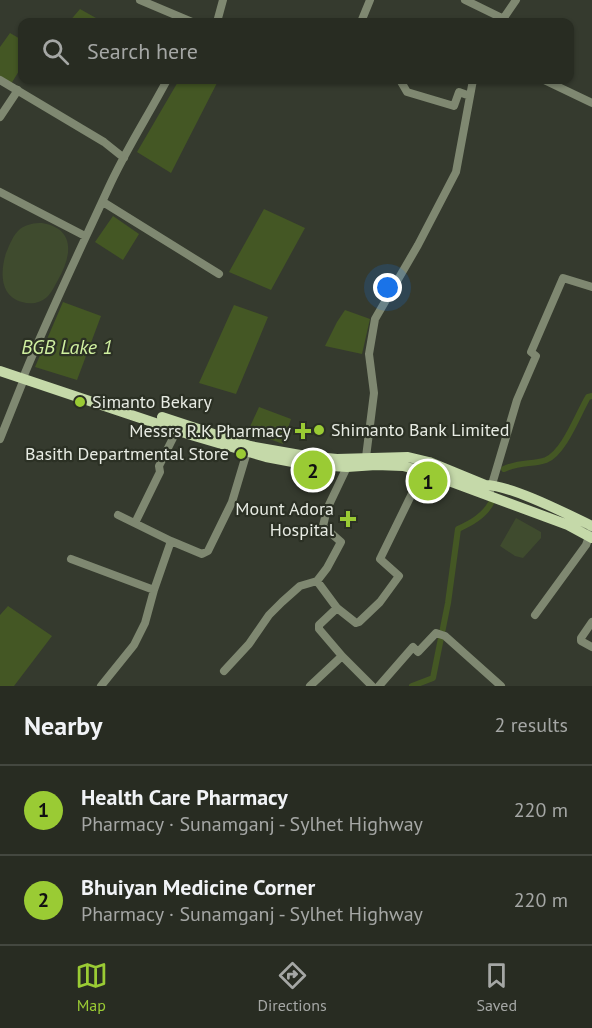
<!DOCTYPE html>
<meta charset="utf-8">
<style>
:root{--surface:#282c22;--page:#30342a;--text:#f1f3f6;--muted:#a5a7a5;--line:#444840;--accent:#9acb34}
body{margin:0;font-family:"PT Sans",sans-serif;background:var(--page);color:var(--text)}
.you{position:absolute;left:388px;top:288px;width:21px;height:21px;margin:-15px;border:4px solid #fff;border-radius:50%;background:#1a73e8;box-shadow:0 0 0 9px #1a73e833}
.badge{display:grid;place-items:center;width:39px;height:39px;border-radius:50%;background:var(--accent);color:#111;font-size:20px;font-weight:700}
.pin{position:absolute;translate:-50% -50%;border:3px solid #fff;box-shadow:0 2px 6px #0006}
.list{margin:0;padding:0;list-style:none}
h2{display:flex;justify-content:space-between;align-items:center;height:78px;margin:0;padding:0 24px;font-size:26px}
h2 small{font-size:20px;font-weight:400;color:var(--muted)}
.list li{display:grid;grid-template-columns:39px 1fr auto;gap:18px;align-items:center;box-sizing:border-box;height:90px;padding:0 24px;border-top:2px solid var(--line)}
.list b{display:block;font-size:22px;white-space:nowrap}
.list p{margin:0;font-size:20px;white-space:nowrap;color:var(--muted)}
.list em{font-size:20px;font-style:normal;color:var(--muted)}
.icon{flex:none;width:33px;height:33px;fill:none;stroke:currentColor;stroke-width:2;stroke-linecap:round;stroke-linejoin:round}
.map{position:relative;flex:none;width:592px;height:686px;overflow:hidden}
.search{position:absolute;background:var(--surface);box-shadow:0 2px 4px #0004;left:18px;right:18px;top:18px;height:66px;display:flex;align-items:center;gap:15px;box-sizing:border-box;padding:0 21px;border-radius:12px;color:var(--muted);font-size:22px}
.sheet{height:258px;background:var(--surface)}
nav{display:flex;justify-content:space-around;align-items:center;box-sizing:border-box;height:84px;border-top:2px solid var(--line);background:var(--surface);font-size:16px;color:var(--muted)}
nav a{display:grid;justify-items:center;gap:3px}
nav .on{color:var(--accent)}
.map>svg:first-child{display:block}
</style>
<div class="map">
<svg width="592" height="686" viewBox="0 0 592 686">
<rect width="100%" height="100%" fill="#353a2e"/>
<path fill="#3f4b2e" d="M42 223C77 229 71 257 58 280 55 285 52 292 48 296 41 303 31 305 22 302 0 296 0 272 6 253 10 244 13 235 20 229 27 224 34 223 42 223Z
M516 518 541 532V538L523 558 515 556 500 546Z"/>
<path fill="#445724" d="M80 9 103 22H69Z
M10 33 22 40V66L11 84 0 77V47Z
M179 80H209L217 83 171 173 137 152Z
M264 209 305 228 271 290 229 272Z
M113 216 139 234 123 260 95 242Z
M63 302 101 316 77 380 35 367Z
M234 305 268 317 236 394 199 383Z
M345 310 370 319 362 354 325 346 337 322Z
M259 407 291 419 283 444 248 431Z
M8 606 52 636 14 686H0V615Z"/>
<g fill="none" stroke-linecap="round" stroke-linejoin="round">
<path stroke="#445724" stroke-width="6" d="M504 469C521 461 532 465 546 460 564 453 578 414 588 397L592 396
M412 686 433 678 448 603 458 529C471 523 484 516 491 503"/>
<path stroke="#7f8871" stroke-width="8" d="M140 0 192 22
M465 0 504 19
M217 22 223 0
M294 22H295
M361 22 370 0
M501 22 516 0
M0 80 104 142 124 158
M400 80 407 92 454 106 459 92 470 96
M544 80 592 103
M0 117 18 90
M0 192 85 236
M103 202 219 274
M25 373C51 310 80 250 108 189 125 151 148 116 167 80
M0 439 24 379
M366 457 374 393 369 354 375 319 418 245 456 172 473 80
M490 491 517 400 536 356 531 352 563 278 592 287
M118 515 171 541
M135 523 157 478 160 472 159 466 177 430
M71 559 154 590 171 541 202 554 208 551 232 502 247 452
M317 581 337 608
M535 615 586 545 592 529
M592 622 581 638V641L592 647
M342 656 319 629V625L337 608 356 623 359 622 380 602 399 576 380 559 425 467
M224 671 249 644 269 615 282 602 300 586 317 581 327 568 341 542 323 526 327 509 347 467
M101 686 134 645 145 623 154 590
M310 686 342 656 372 686
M379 686 413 647 418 652 436 633 445 636 501 686"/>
<path stroke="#c5d9a9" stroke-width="10" d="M0 371 191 435 266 457 303 464 347 467 376 465 403 466 422 471 568 525 592 538
M162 417 250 446 306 456 337 459 408 457 429 462 485 485C511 485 567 514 592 526"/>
</g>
<g fill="#9acb34" stroke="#2b3024" stroke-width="2">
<circle cx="80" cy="402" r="6"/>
<circle cx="319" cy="430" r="6"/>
<path d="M300 422h6v6h6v6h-6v6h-6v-6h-6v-6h6z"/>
<circle cx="241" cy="454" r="6"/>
<path d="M345 510h6v6h6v6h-6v6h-6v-6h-6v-6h6z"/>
</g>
<g text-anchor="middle" stroke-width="4.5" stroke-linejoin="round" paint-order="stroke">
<g font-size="18" fill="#e7ebe3" stroke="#2b3024" text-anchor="end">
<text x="92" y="408" text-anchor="start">Simanto Bekary</text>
<text x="331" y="436" text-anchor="start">Shimanto Bank Limited</text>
<text x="291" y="437">Messrs R.K Pharmacy</text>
<text x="229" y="460">Basith Departmental Store</text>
<text x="334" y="515">Mount Adora<tspan x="334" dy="21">Hospital</tspan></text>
</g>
<g font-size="20" font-style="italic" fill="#d0f0a0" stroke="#2b3024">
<text x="67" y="354">BGB Lake 1</text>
</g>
</g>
</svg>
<div class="you"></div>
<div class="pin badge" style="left:428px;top:481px">1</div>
<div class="pin badge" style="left:313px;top:470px">2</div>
<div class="search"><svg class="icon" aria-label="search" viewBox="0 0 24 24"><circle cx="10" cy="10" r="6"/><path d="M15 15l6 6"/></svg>Search here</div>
</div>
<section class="sheet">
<h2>Nearby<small>2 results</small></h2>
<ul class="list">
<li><span class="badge">1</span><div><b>Health Care Pharmacy</b><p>Pharmacy · Sunamganj - Sylhet Highway</p></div><em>220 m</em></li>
<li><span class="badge">2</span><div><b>Bhuiyan Medicine Corner</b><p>Pharmacy · Sunamganj - Sylhet Highway</p></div><em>220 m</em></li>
</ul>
</section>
<nav>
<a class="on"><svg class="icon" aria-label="map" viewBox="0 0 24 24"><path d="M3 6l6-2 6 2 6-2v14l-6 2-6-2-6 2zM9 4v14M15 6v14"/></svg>Map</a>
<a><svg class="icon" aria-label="directions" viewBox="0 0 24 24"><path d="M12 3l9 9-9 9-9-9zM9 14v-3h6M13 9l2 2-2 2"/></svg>Directions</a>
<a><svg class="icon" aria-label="saved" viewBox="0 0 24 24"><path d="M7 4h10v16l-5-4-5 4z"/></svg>Saved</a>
</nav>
